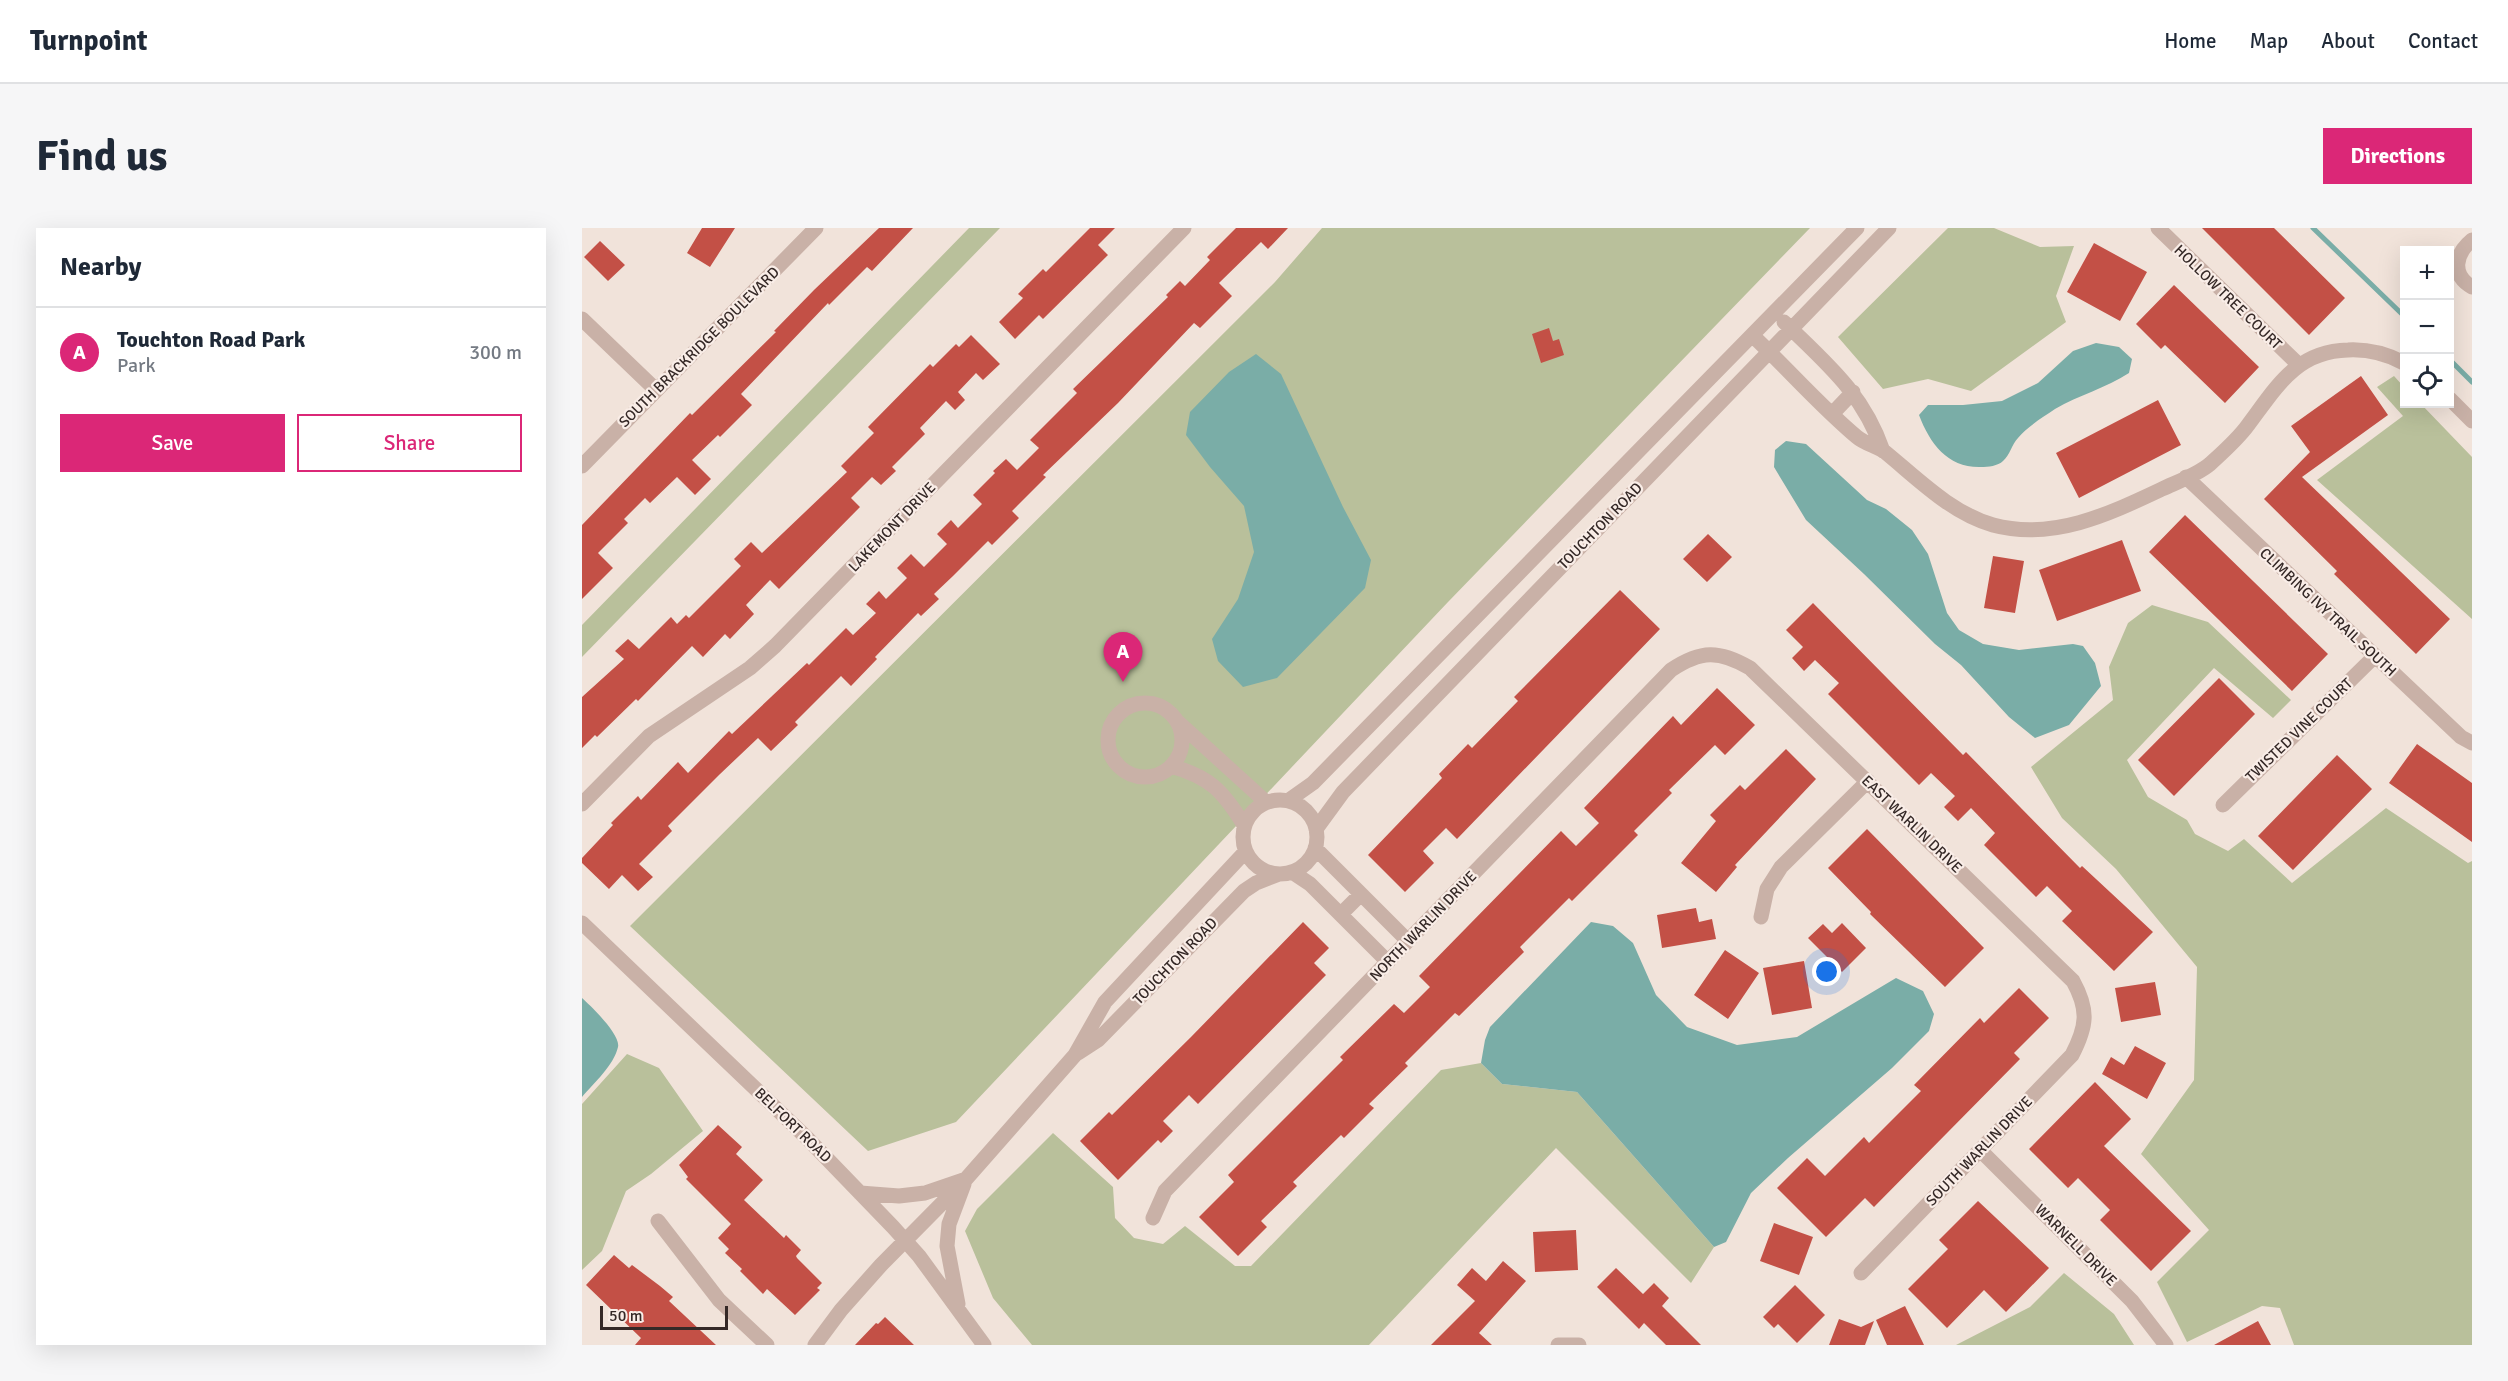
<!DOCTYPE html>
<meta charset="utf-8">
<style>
:root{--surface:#fff;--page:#f6f6f7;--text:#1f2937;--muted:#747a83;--line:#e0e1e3;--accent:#db2777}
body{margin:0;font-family:Signika,sans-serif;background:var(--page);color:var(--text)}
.controls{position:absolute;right:18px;top:18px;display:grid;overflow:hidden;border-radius:0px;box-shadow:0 6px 24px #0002}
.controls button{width:54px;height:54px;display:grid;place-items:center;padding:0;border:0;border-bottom:2px solid var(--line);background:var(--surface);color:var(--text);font:30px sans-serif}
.scale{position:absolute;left:18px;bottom:15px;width:128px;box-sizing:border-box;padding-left:6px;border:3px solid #352927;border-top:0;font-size:16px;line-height:21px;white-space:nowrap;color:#352927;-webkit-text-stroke:4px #f9ede7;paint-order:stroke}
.you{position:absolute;left:1245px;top:744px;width:21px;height:21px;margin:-15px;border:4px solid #fff;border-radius:50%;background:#1a73e8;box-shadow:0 0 0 9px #1a73e833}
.badge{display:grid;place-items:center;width:39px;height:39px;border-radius:50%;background:var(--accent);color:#fff;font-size:20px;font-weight:700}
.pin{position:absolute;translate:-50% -50px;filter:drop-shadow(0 2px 3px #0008)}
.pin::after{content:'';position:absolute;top:32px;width:21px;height:18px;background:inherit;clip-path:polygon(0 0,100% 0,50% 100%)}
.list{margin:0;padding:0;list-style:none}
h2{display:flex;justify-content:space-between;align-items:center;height:78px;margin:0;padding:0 24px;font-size:26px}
h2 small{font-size:20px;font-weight:400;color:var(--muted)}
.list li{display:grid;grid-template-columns:39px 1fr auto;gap:18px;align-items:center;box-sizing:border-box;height:90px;padding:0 24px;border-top:2px solid var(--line)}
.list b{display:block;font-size:22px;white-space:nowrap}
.list p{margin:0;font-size:20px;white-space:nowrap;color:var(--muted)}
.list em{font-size:20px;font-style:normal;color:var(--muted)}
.actions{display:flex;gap:12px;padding:18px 24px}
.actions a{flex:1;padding:14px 0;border:2px solid var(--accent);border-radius:0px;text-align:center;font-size:21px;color:var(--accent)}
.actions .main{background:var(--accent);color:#fff}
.icon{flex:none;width:33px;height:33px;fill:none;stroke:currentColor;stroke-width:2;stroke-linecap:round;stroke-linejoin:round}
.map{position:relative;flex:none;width:1890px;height:1117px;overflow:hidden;border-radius:0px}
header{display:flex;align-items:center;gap:36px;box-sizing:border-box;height:84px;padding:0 30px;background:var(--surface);border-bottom:2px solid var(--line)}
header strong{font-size:28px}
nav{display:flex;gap:33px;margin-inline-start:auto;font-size:21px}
.intro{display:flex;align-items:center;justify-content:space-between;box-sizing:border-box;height:144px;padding:0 36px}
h1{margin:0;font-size:42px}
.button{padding:15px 27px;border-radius:0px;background:var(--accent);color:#fff;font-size:21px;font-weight:700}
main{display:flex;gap:36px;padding:0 36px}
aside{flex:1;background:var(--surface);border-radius:0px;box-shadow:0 6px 24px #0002}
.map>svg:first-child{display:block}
</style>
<header>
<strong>Turnpoint</strong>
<nav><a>Home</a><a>Map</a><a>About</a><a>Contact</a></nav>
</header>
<div class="intro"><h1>Find us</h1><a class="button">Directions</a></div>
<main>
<aside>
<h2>Nearby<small></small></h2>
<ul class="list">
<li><span class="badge">A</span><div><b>Touchton Road Park</b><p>Park</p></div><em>300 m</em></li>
</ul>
<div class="actions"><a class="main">Save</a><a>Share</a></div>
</aside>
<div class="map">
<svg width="1890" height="1117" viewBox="0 0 1890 1117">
<rect width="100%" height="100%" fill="#f1e3da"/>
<path fill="#b9c09b" d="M387 0H418L0 429V397Z
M740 0H1228L866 374 374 894 286 923 48 698 693 54Z
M1366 0H1412L1458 19 1492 18 1474 68 1484 94 1389 163 1346 151 1301 161 1256 109Z
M1812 148 1822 159V176H1839L1890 229V391L1735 252 1821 188 1795 159Z
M1570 377 1626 394 1709 472 1691 490 1632 440 1545 532 1566 569 1605 592 1613 606 1646 623 1662 611 1710 655 1804 580 1886 635 1890 633V1117H1712L1698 1080 1680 1078 1605 1114 1575 1054 1627 1002 1559 926 1612 852 1615 739 1534 641 1480 590 1449 539 1531 472 1527 439 1546 395Z
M45 826 77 840 121 903 69 946 44 963 20 1023 0 1042V876Z
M899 835 920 856 995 864 1132 1019 1109 1055 974 920 787 1117H450L411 1070 383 1003 395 981 471 905 531 959 533 990 552 1010 581 1016 603 998 653 1038H669L859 842Z
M1482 1045 1532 1086 1552 1117H1374L1448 1079Z"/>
<path fill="#7aada7" d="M1514 115 1537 119 1550 131 1547 145C1524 160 1497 167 1473 181 1461 189 1445 199 1436 210 1430 216 1428 227 1421 233 1416 238 1406 239 1399 239 1366 240 1348 216 1337 187L1346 177H1381L1420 173 1456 155 1491 123Z
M674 126 699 146 761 279 789 332 783 360 695 450 661 459 636 433 630 411 656 371 672 324 662 278 628 239 604 207 608 184 647 144Z
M1204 213 1224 216 1285 272 1304 281 1330 302 1346 326 1365 385 1377 402 1401 416 1437 422 1491 416 1501 418 1513 435 1519 458 1487 497 1453 510 1427 489 1379 437 1353 416 1282 346 1224 292 1192 239 1193 222Z
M1009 694 1031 698 1051 715 1074 767 1105 799 1155 817 1215 809 1314 750 1341 763 1352 786 1347 803 1310 840 1206 930 1169 965 1144 1014 1132 1019 995 864 920 856 899 835 903 812 908 799Z
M0 770C9 778 39 807 36 819 32 837 12 855 0 869Z"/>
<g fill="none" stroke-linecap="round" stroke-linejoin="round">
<path stroke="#7aada7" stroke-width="5" d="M1731 0 1822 88
M1868 132 1890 154"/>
</g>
<path fill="#c35046" d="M120 0H153L128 39 105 25Z
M297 0H331L290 43 285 39 247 77 246 75 159 166 170 177 138 209 136 207 110 232 129 251 113 267 95 249 68 275 63 270 42 291 46 295 16 325 31 340 0 371V297L108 185 110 187 194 104 192 103 232 62Z
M508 0H533L516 17 526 27 461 91 457 87 433 111 417 94 441 70 436 66 461 41 464 44Z
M654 0H706L686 21 679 14 637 55 650 68 618 100 612 95 536 175 461 247 464 249 430 283 437 290 410 317 406 313 371 348 352 366 357 371 339 388 336 385 293 429 295 431 269 458 259 448 213 494 216 497 189 523 176 510 137 547 86 598 90 603 57 636 71 649 56 663 40 647 27 661 0 635V630L31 597 29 595 56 568 59 572 96 534 106 545 147 503 150 506 225 435 227 437 264 400 271 407 294 385 284 376 297 363 304 371 325 350 315 340 329 326 342 339 365 316 355 306 369 292 376 300 400 276 391 267 413 245 411 243 424 231 435 242 457 220 448 212 495 165 491 161 586 69 584 67 598 53 603 58 628 32 625 29Z
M1620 0H1692L1763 70 1727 107Z
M18 13 43 37 26 53 2 29Z
M1512 15 1565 44 1538 93 1485 64Z
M1592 57 1677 139 1643 175 1583 117 1579 121 1554 96Z
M967 100 971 113 977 111 982 127 959 135 950 106Z
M389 107 418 136 401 152 394 145 376 164 383 172 373 182 364 173 338 200 343 206 310 239 314 243 299 257 290 249 269 270 278 279 197 361 188 352 164 377 172 386 148 411 143 406 121 429 110 418 56 473 54 471 15 509 13 507 0 520V469L42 431 33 423 46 411 57 421 89 389 95 396 104 387 107 390 159 338 152 331 169 314 180 325 265 244 259 238 292 205 286 199 348 136 351 139 374 116 377 119Z
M1779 148 1806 187 1720 249 1868 391 1834 426 1752 346 1755 343 1682 271 1728 224 1709 198Z
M1576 172 1599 217 1497 270 1474 225Z
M1603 287 1746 426 1710 463 1567 324Z
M1126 306 1150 329 1125 354 1101 331Z
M1540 312 1559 363 1475 393 1457 342Z
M1411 328 1442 333 1433 385 1402 380Z
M1038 362 1078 401 875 611 864 600 841 623 852 635 823 664 786 627 860 550 857 546 886 516 890 520 936 473 932 469Z
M1231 375 1381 527 1384 524 1498 640 1500 638 1571 704 1532 743 1480 693 1490 683 1465 658 1454 669 1402 617 1413 605 1389 580 1376 593 1362 579 1373 568 1349 545 1337 557 1246 466 1257 455 1233 432 1222 443 1210 430 1221 419 1204 402Z
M1637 450 1673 486 1592 568 1556 532Z
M1135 460 1173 497 1143 527 1133 517 1087 562 1090 565 1052 603 1056 607 990 673 987 670 938 719 942 724 877 788 873 785 823 835 826 838 787 876 792 880 762 910 759 907 711 954 715 958 679 993 685 999 656 1028 617 989 652 954 646 947 761 832 758 829 812 776 822 785 848 759 837 748 979 603 994 618 1017 595 1002 580 1091 488 1099 497Z
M1835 516 1890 555V614L1807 555Z
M1204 521 1234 551 1153 637 1155 639 1134 664 1099 635 1134 593 1128 587 1158 557 1163 562Z
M1755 527 1790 561 1711 642 1676 608Z
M1285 601 1402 720 1363 759 1288 686 1289 684 1246 640Z
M1114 680 1117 694 1130 691 1134 711 1080 720 1075 687Z
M721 694 747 720 732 735 744 747 616 876 607 867 581 893 591 903 579 915 576 912 536 952 498 913 527 884 530 887 609 809Z
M1260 695 1284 720 1260 744 1226 710 1241 696 1250 705Z
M1143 722 1177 745 1146 791 1112 767Z
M1222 733 1230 780 1190 787 1181 740Z
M1573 754 1579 787 1539 794 1533 760Z
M1437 760 1467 790 1432 825 1438 831 1292 979 1283 970 1244 1009 1195 960 1225 930 1243 948 1282 909 1287 915 1339 863 1332 857 1398 790 1402 795Z
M1553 818 1584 835 1565 871 1520 846 1529 829 1542 837Z
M1513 854 1549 891 1522 918 1609 1003 1569 1043 1518 992 1528 982 1496 950 1486 960 1447 921Z
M136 897 160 919 154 926 181 952 162 972 202 1010 204 1007 219 1022 214 1028 215 1030 240 1055 235 1060 238 1062 213 1087 185 1061 181 1066 158 1043 160 1041 143 1025 147 1021 136 1010 149 996 104 951 106 949 97 937Z
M1396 973 1467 1040 1424 1084 1402 1062 1365 1100 1326 1061 1366 1021 1357 1012Z
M1192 995 1231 1009 1217 1047 1178 1033Z
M994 1002 996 1042 953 1044 951 1004Z
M32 1027 47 1040 50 1037 78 1058 91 1069 87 1073 134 1117H53L59 1110 4 1057Z
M921 1033 944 1053 897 1105 910 1117H849L893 1073 875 1057 890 1040 904 1053Z
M1034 1040 1061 1066 1072 1055 1087 1070 1080 1078 1119 1117H1084L1062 1095 1057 1101 1015 1059Z
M1213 1057 1243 1087 1215 1115 1196 1096 1192 1100 1181 1089Z
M1323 1078 1342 1117H1305L1294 1092Z
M303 1089 332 1117H273L294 1095 296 1096Z
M1257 1091 1279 1099 1292 1093 1283 1117H1247Z
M1676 1093 1689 1117H1632Z"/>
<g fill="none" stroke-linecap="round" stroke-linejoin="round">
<path stroke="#c9b1a7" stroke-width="15" d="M1576 0 1717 137
M1890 12C1873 26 1869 47 1890 59
M0 91 74 162
M1202 94C1245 136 1281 165 1301 223
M1171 108C1206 141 1238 178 1275 209 1283 216 1295 218 1303 224 1336 251 1369 285 1411 297 1471 313 1527 286 1580 261 1595 254 1615 247 1628 236 1641 224 1656 211 1666 197 1694 160 1714 123 1766 122 1786 121 1805 126 1822 135
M1868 171 1890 193
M1250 186 1271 164
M0 238 234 0
M1604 249 1879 509 1890 515
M526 512a37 37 0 1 1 74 0a37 37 0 1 1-74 0Z
M596 494 684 574
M589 538C628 549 641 563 662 597
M661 609a37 37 0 1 1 74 0a37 37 0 1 1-74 0Z
M707 572 731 555 1275 0
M0 576 67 508 168 440 193 418 602 0
M1641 577 1793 428
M734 601 761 564 1307 0
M733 620 826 713
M710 644 728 656 806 734
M759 686 779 666
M1179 689 1185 661 1199 639 1286 553
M0 695 225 910 311 999 337 1028 402 1117
M496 825 516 812 662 663 674 655 697 646
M1398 922 1550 1073 1584 1117
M278 965 317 968 343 965 381 952
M571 990 583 963 1089 442C1119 422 1137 422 1168 440L1491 753C1507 782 1505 798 1490 827L1279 1045
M76 993 137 1072 185 1117
M376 1076 365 1018 367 996 382 956
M233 1117 259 1082 299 1037 384 951 493 827 523 774 663 624
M976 1117H997"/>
</g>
<g text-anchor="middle" stroke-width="4.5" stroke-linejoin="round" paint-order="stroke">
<g font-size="15" fill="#352927" stroke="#f9ede7">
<text transform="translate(1646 69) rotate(44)" y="5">HOLLOW TREE COURT</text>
<text transform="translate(117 119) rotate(-45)" y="5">SOUTH BRACKRIDGE BOULEVARD</text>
<text transform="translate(1018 298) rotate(-46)" y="5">TOUCHTON ROAD</text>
<text transform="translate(310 299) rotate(-46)" y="5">LAKEMONT DRIVE</text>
<text transform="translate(1746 384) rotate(43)" y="5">CLIMBING IVY TRAIL SOUTH</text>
<text transform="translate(1717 502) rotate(-44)" y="5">TWISTED VINE COURT</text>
<text transform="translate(1330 596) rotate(44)" y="5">EAST WARLIN DRIVE</text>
<text transform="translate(841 698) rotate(-46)" y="5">NORTH WARLIN DRIVE</text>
<text transform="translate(593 733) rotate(-46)" y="5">TOUCHTON ROAD</text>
<text transform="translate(211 897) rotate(44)" y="5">BELFORT ROAD</text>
<text transform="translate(1397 923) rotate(-46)" y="5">SOUTH WARLIN DRIVE</text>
<text transform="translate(1494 1017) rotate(45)" y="5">WARNELL DRIVE</text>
</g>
</g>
</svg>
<div class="controls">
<button>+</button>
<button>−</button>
<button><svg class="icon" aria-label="locate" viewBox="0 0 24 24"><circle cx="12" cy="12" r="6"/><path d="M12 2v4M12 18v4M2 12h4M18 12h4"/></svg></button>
</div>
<div class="scale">50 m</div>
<div class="you"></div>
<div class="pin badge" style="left:541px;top:454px">A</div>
</div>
</main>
